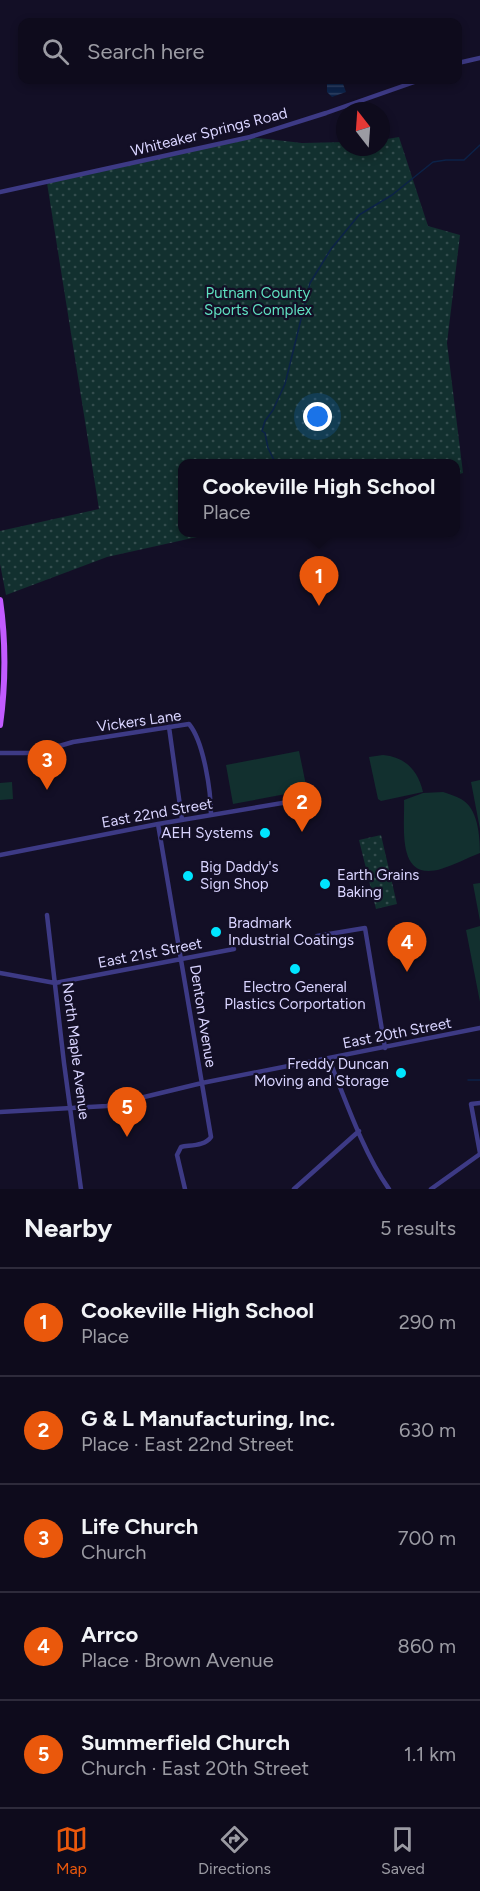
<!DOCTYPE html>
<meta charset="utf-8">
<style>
:root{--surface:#0e0b1c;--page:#171425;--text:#f1f3f6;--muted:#9b9ba3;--line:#2e2b3b;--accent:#ea580c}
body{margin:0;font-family:Figtree,sans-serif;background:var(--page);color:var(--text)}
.compass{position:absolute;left:336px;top:102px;width:54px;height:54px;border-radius:50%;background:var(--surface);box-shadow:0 3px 9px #0003;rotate:343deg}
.you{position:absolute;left:318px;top:417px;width:21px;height:21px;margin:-15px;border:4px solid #fff;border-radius:50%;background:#1a73e8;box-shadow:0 0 0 9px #1a73e833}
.badge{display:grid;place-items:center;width:39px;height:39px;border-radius:50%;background:var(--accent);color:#fff;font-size:20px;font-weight:700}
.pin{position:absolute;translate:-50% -50px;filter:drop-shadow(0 2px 3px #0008)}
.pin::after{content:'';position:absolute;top:32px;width:21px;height:18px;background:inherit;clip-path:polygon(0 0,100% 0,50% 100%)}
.popup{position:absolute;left:178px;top:459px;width:282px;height:78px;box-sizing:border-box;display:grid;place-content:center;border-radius:12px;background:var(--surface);filter:drop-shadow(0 2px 4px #0005);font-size:20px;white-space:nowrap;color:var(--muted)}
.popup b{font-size:22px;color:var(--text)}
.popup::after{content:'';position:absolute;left:50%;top:100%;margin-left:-12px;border:12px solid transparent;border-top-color:var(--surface)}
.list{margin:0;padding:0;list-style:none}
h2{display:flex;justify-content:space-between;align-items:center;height:78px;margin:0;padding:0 24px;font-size:26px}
h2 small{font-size:20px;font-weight:400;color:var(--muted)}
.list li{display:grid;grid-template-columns:39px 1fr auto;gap:18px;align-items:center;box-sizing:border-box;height:108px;padding:0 24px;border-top:2px solid var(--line)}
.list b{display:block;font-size:22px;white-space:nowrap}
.list p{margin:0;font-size:20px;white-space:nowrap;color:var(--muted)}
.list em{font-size:20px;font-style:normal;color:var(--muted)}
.icon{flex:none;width:33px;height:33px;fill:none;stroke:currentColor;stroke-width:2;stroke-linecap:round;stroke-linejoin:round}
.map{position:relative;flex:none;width:480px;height:1189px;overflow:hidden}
.search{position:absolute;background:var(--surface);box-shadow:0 3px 9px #0003;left:18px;right:18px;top:18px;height:66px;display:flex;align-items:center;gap:15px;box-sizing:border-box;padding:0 21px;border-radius:12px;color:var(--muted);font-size:22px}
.sheet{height:618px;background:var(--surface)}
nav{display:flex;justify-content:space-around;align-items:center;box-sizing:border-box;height:84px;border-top:2px solid var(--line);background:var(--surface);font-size:16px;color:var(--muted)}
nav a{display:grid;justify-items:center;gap:3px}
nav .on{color:var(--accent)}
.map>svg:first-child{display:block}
</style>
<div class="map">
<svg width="480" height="1189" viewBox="0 0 480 1189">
<defs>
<pattern id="park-dots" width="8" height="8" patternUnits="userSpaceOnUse" patternTransform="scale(1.5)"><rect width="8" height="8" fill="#12302f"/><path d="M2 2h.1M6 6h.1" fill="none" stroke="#344d4e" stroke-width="1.8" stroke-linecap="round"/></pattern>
<pattern id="water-rules" width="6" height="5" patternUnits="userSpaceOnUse" patternTransform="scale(1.5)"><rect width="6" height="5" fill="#0c2248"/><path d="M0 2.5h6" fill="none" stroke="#2f4163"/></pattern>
</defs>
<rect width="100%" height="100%" fill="#130f26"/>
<path fill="#12302f" d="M299 751 307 790 233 804 226 765Z
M383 755C405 757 418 770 423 792L381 801 378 799 369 757Z
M480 780V829L471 782Z
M12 782 13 799 0 800V783Z
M443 792C449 794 456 796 461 799 478 808 480 836 480 853 467 858 454 865 441 869 396 882 405 828 404 800L423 793Z
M480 883V921L473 884Z
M480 926V1002L466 930Z"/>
<path fill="url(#park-dots)" d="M250 137 302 143 345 142V147H381V140L399 137 428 226 460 235 447 343 463 473 456 475 455 464H182V532L215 533 107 557 6 595 0 564V531L99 509 47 183Z
M381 835 397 904 376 909 359 840Z"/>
<path fill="url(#water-rules)" d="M327 80 342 81 346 92 332 97 327 92Z"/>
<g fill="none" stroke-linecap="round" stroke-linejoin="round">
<path stroke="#0c2248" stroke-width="1.5" d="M276 464 268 448 265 433 262 431 265 421 273 410 285 384 310 283 331 249 359 215 392 195 433 162 446 160H464L480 145
M468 1080H480"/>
<path stroke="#3d3a85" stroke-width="4.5" d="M458 63 480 58
M0 192 250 137 326 113 420 80
M169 727 182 820
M0 753H35L73 742 189 724C204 742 211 792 211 815
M158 824 211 1137C205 1146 190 1145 181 1147L177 1155 185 1189
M0 855 158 824 318 797
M47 915 64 1063 81 1189
M317 936 365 928 385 1048
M0 973 55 983 234 949
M329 1059C345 1099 364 1154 389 1189
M480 1103 471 1104 480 1153
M0 1112 107 1106 202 1083 480 1028
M294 1189 359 1131
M431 1189 480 1154"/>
<path stroke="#c25bff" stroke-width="6" d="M0 600C6 642 6 682 0 725"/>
</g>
<g fill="#00e5ff" stroke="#130f26" stroke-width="2">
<circle cx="265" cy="833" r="6"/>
<circle cx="188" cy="876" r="6"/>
<circle cx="325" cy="884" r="6"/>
<circle cx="216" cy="932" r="6"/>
<circle cx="295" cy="969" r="6"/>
<circle cx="401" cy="1073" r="6"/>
</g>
<g text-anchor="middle" stroke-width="4.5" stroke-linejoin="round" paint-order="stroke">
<g font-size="15" fill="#d9d4ff" stroke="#130f26">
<text transform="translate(209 132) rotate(-14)" y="5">Whiteaker Springs Road</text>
<text transform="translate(139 721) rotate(-8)" y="5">Vickers Lane</text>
<text transform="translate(157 813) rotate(-10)" y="5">East 22nd Street</text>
<text transform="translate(150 953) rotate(-11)" y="5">East 21st Street</text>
<text transform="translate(203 1016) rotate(81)" y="5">Denton Avenue</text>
<text transform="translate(397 1033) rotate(-11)" y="5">East 20th Street</text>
<text transform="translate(76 1051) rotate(83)" y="5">North Maple Avenue</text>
</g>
<g font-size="15" fill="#5fe0c0" stroke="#130f26">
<text x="258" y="298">Putnam County<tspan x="258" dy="17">Sports Complex</tspan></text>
</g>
<g font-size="15" fill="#d9d4ff" stroke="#130f26" text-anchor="start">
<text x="253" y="838" text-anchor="end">AEH Systems</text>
<text x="200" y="872">Big Daddy's<tspan x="200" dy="17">Sign Shop</tspan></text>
<text x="337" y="880">Earth Grains<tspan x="337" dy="17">Baking</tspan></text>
<text x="228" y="928">Bradmark<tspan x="228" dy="17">Industrial Coatings</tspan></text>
<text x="295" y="992" text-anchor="middle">Electro General<tspan x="295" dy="17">Plastics Corportation</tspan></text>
<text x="389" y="1069" text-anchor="end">Freddy Duncan<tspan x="389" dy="17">Moving and Storage</tspan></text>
</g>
</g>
</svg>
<svg class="compass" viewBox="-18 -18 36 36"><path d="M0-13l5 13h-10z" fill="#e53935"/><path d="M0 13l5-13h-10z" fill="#9b9ba3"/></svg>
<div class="you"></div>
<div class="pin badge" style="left:319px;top:606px">1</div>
<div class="popup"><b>Cookeville High School</b>Place</div>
<div class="pin badge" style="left:302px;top:832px">2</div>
<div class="pin badge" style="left:47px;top:790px">3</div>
<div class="pin badge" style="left:407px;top:972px">4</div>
<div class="pin badge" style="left:127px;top:1137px">5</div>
<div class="search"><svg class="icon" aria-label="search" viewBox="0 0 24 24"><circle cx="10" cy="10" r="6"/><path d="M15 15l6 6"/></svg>Search here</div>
</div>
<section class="sheet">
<h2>Nearby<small>5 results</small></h2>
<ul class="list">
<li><span class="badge">1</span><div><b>Cookeville High School</b><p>Place</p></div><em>290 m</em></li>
<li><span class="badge">2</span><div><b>G &amp; L Manufacturing, Inc.</b><p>Place · East 22nd Street</p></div><em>630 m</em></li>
<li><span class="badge">3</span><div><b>Life Church</b><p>Church</p></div><em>700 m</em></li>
<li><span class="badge">4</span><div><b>Arrco</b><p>Place · Brown Avenue</p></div><em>860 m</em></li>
<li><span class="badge">5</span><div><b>Summerfield Church</b><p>Church · East 20th Street</p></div><em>1.1 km</em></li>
</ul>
</section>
<nav>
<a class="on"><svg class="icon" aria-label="map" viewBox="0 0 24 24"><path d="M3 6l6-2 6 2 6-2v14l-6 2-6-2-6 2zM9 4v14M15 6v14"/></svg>Map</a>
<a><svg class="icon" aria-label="directions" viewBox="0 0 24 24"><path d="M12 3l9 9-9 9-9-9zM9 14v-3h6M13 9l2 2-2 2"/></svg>Directions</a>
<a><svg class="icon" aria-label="saved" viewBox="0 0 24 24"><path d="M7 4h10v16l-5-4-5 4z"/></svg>Saved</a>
</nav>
